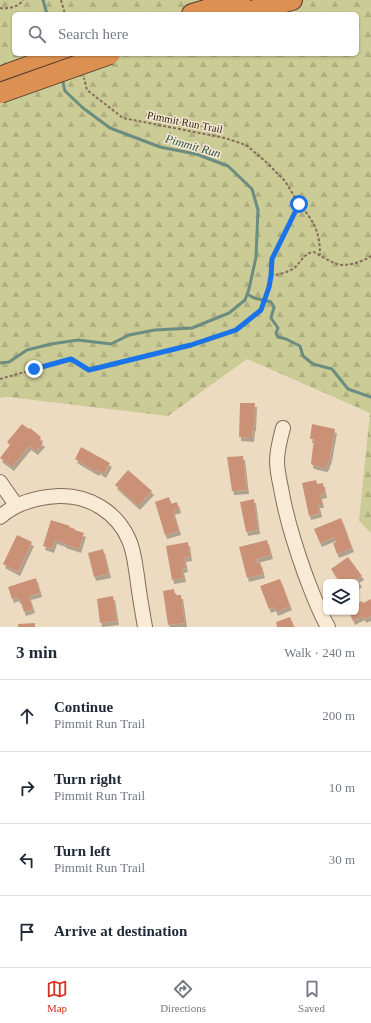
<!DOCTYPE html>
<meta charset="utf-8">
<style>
:root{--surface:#fff;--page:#f2f2f3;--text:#1f2937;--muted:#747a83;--line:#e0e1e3;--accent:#d93025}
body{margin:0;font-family:Georgia,serif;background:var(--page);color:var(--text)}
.controls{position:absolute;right:12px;bottom:12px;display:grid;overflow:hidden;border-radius:6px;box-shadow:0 1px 3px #0004}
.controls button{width:36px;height:36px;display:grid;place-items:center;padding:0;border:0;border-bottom:1px solid var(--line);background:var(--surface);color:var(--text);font:20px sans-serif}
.stop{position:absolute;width:12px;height:12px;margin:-9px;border:3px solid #1a73e8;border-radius:50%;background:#fff}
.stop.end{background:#1a73e8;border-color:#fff;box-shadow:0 1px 4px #0008}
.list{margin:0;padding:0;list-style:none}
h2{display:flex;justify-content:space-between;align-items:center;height:52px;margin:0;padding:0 16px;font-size:17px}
h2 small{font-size:13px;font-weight:400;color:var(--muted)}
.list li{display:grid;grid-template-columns:26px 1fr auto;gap:12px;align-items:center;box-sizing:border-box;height:72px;padding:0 16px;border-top:1px solid var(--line)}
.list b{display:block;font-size:15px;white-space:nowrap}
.list p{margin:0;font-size:13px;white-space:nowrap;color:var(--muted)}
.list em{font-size:13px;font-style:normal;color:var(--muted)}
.icon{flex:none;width:22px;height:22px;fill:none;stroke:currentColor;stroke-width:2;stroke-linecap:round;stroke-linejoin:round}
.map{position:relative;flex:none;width:371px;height:627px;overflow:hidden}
.search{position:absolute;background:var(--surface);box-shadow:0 1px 3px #0004;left:12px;right:12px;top:12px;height:44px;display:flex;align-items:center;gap:10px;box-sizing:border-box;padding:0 14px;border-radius:6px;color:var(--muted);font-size:15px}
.sheet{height:340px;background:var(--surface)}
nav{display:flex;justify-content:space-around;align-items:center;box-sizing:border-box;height:56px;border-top:1px solid var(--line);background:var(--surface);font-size:11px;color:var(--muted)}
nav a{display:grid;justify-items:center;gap:2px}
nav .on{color:var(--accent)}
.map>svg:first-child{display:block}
</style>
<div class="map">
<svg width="371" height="627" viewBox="0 0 371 627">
<defs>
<pattern id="forest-firs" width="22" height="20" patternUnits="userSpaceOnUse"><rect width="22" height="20" fill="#cacb95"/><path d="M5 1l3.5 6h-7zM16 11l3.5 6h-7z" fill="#aeae80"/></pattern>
<filter id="shadow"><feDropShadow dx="2" dy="4" stdDeviation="0" flood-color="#0004"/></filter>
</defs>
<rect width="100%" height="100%" fill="#eddbc1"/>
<path fill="url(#forest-firs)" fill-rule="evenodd" d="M0 0H371V533L359 521 370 413 247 359 168 416 8 397 0 398ZM14 14H357V54H14Z"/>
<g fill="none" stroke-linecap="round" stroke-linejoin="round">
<path stroke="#6b8d81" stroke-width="3" d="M43 0 47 14
M247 294 254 298 271 302 274 307 271 318 278 328 276 333 278 337 286 339 300 346 303 356 313 364 332 369 348 389 371 397
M0 363 9 362 27 350 51 344 78 340 111 344 129 335 155 330 192 328 229 313 245 300 249 289 256 257 258 210 252 189 228 166 196 154 160 147 110 128 83 108 65 91 62 78"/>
</g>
<path fill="#cb9177" filter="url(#shadow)" d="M240 403H255L254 427H253L252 438 239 437Z
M22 424 29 429 30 428 41 437 39 440 43 443 36 451 29 446 12 467 0 458 10 445 7 442Z
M312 424 335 429 330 457 327 466 325 468 312 465 311 463 314 439H310Z
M81 447 110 463 104 474 98 470 97 472 75 459Z
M243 456 247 490 232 491 227 457Z
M128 470 152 491 138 506 115 485Z
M316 480 317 484 323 483 325 494 320 495 322 504H318L320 513 309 516 302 483Z
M169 497 171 504 177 502 179 509 173 511 179 531 165 535 155 502Z
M254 499 258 530 246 532 240 502Z
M341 518 352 548 337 554 333 543 336 542 334 537 320 543 314 529Z
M51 520 70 526 69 527 75 529V530L84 533 79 549 64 544V543L55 540 52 549 43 546Z
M17 535 32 542 18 572 3 564Z
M267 540 271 555 256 559 257 563 260 562 263 574 247 578 239 547Z
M188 542 190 557 184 558 186 568 182 569 184 578 172 580 166 546Z
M103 549 109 574 94 577 88 553Z
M348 557 362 576 357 579 360 583 356 586V582H340L331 569Z
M36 578 40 593 29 596 33 609 24 612 20 599 18 600 17 597 12 599 8 587Z
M280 579 290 606 276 612 274 607 269 609 260 586Z
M174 589 175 595H181L185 623 168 625 163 591Z
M113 596 117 621 100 623 97 599Z
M371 599V616L364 619 363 616 353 621 349 612H356V604L362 601 363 603Z
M290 617 294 627H277L276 622Z
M35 623V627H18V624Z"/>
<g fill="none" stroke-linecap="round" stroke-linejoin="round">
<defs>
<path id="minor" d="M283 428C280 439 277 450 277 461 277 470 279 479 281 488 286 518 295 546 305 574 312 592 318 610 328 627
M0 482 16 505
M0 517C17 502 37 497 59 496 89 495 117 512 129 540 134 551 135 564 137 576 139 593 142 610 145 627"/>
<path id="highway" d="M192 14 240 0
M240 14 292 0
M0 77 62 54"/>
</defs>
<use href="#minor" stroke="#866c59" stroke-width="16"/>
<use href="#highway" stroke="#543b2d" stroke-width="22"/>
<path stroke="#866c59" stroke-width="2" stroke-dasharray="3 2" stroke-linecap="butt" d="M61 0 65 14
M0 8C7 9 19 7 23 0
M299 204C314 221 320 232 320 255
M271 276C278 274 288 273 294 268 301 263 303 253 314 252 321 256 329 261 337 264 347 267 362 262 371 256
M0 379 71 359 89 370 191 345 236 329 261 310 269 287 272 259 299 204 285 181 266 162 246 145 225 138 123 118 87 90 84 78"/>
<use href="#minor" stroke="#f8ead4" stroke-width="14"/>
<use href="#highway" stroke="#dc9152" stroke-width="20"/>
<defs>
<path id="highway-bridge" d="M0 93 110 54"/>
</defs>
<use href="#highway-bridge" stroke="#543b2d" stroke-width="22" stroke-linecap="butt"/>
<use href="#highway-bridge" stroke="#dc9152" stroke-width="20"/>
</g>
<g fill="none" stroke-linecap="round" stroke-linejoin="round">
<path stroke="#1a73e8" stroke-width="5" d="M34 369 71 359 89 370 191 345 236 330 261 310 269 287 271 276 272 259 299 204"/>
</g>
<g text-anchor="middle" stroke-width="3" stroke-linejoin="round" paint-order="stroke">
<g font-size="11" fill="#36271d" stroke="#f5e7d0">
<text transform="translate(185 122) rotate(11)" y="4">Pimmit Run Trail</text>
</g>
<g font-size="12" font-style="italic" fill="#2c564f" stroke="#f5e7d0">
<text transform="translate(193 146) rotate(16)" y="4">Pimmit Run</text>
</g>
</g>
</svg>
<div class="controls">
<button><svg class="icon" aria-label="layers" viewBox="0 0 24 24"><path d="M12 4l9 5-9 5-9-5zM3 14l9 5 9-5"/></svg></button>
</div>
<div class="stop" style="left:299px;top:204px"></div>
<div class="stop end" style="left:34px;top:369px"></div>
<div class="search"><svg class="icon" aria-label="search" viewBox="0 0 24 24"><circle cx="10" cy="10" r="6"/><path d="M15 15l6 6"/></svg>Search here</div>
</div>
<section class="sheet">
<h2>3 min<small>Walk · 240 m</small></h2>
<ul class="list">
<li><svg class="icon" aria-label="ahead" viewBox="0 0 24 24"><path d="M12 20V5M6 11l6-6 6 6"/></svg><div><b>Continue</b><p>Pimmit Run Trail</p></div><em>200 m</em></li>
<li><svg class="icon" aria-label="right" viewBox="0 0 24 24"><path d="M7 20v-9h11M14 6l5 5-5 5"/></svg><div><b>Turn right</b><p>Pimmit Run Trail</p></div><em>10 m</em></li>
<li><svg class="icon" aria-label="left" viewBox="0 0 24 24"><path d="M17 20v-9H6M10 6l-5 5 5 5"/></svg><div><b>Turn left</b><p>Pimmit Run Trail</p></div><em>30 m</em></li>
<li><svg class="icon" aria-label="arrive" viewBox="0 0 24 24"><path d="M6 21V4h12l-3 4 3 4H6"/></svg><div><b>Arrive at destination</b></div></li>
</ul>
</section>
<nav>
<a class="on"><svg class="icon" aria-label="map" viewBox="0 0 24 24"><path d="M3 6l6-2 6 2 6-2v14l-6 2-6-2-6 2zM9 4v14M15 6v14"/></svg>Map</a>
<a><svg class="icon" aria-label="directions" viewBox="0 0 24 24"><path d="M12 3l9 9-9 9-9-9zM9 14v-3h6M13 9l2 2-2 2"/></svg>Directions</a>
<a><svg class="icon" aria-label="saved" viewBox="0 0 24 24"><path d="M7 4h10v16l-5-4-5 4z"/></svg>Saved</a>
</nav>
